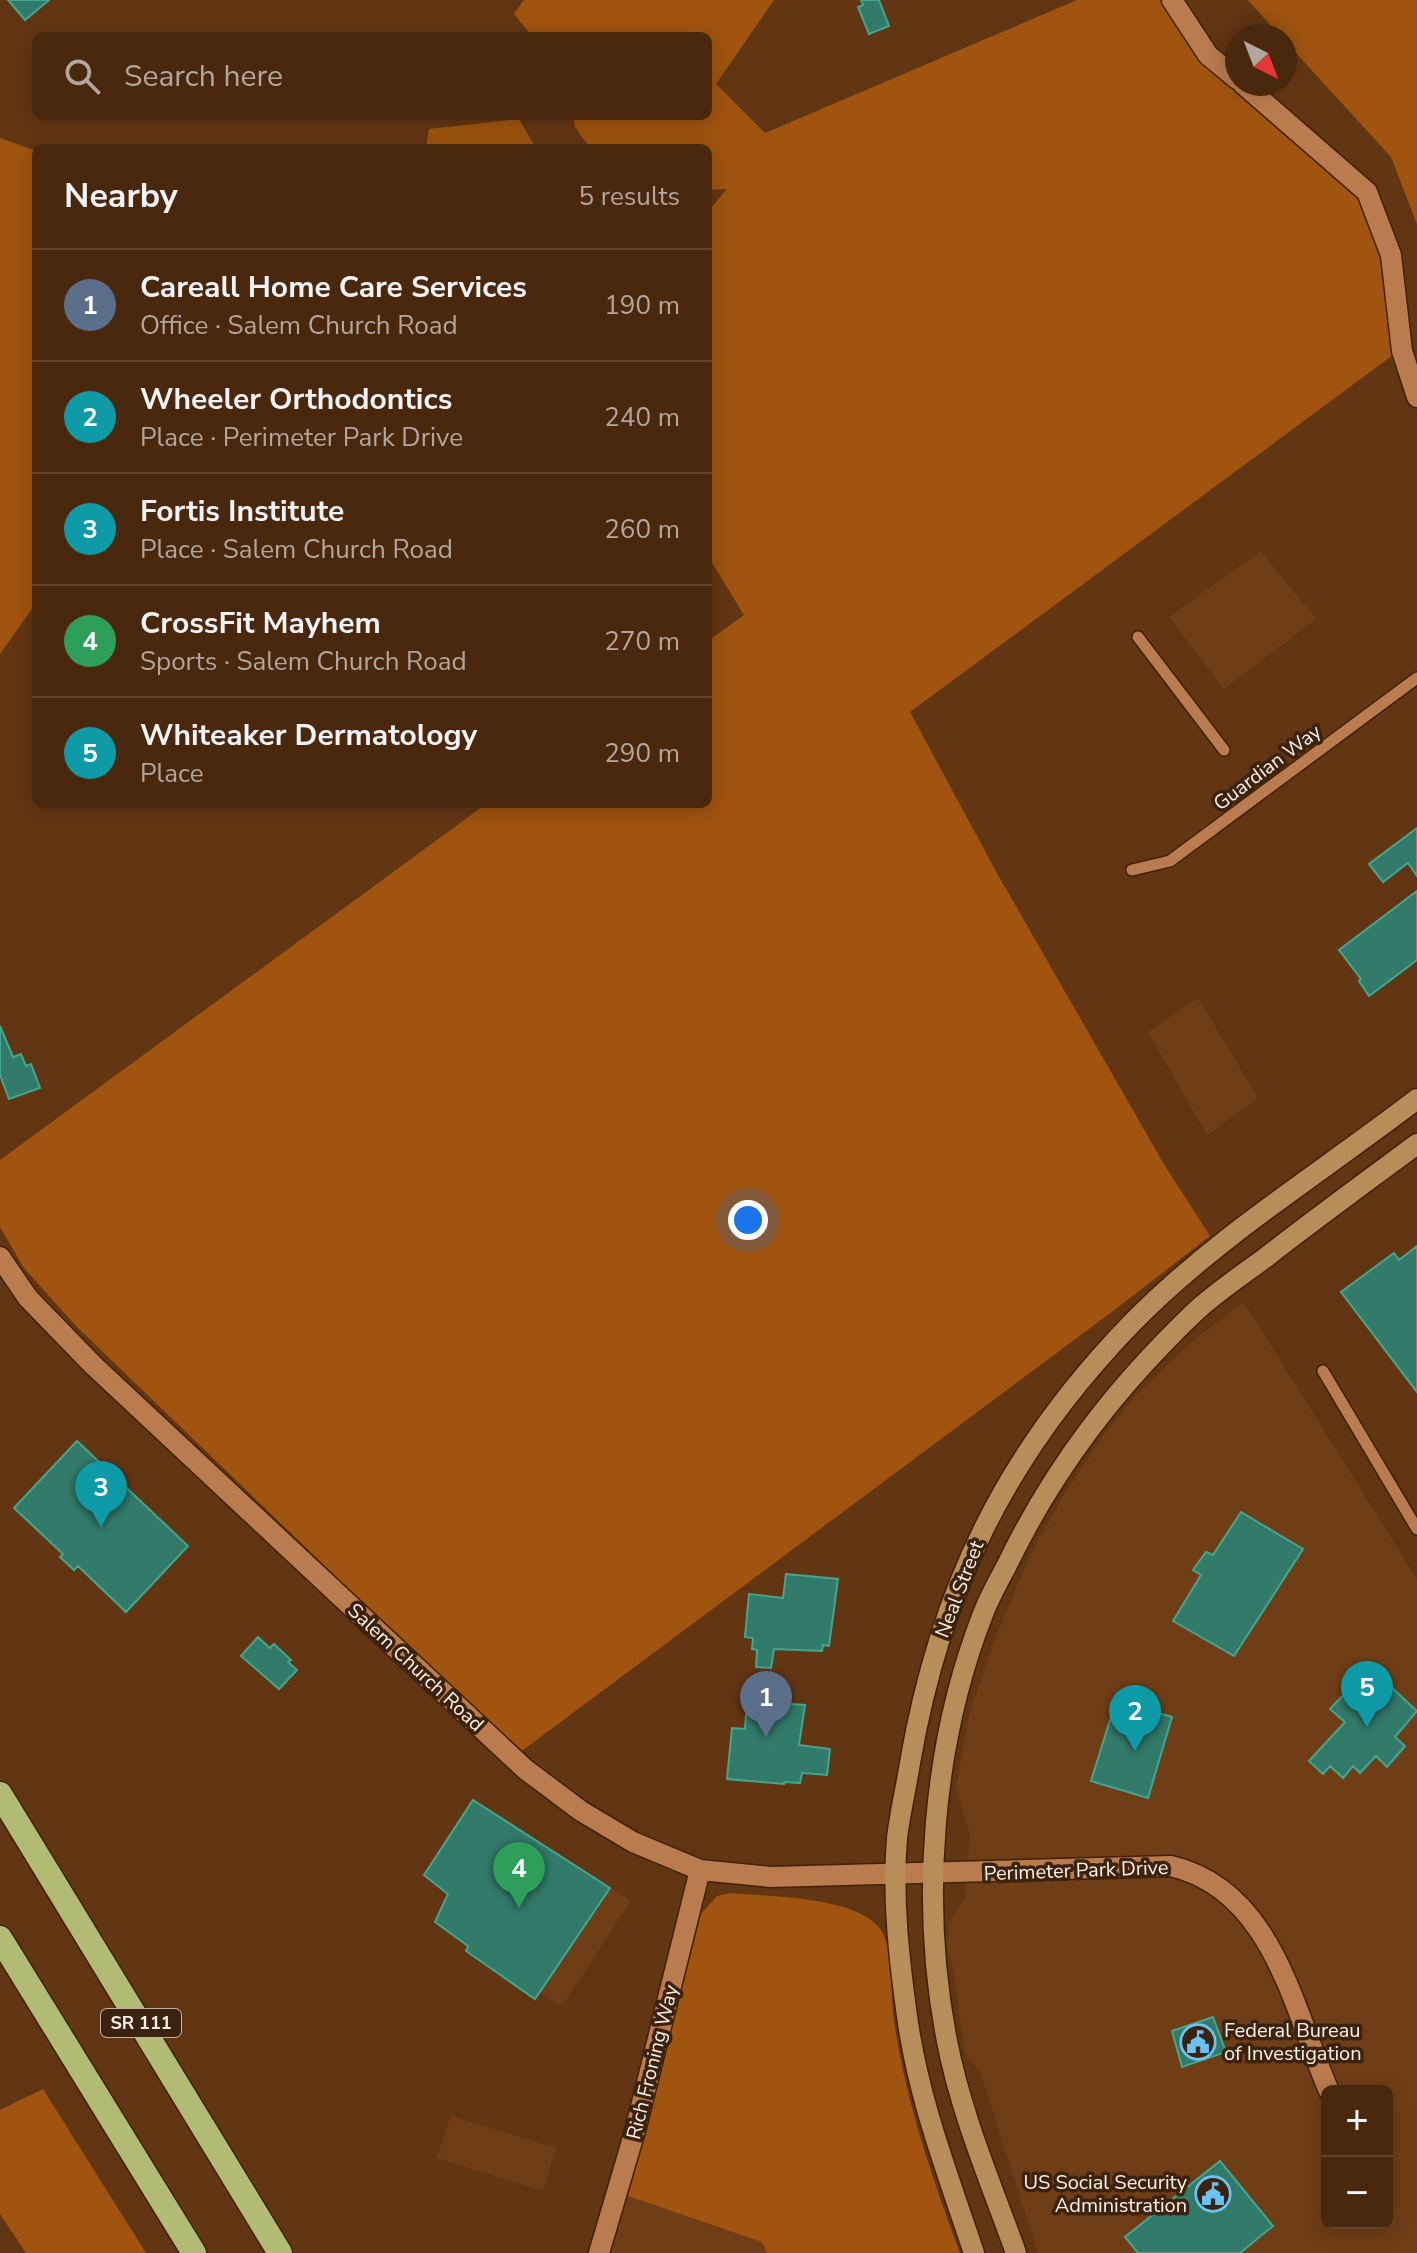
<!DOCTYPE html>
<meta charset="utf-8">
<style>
:root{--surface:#4a280e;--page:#513017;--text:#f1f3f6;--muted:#b2a69e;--line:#61442e;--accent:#6dc2f3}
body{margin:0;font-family:"Nunito Sans",sans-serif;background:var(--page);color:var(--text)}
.controls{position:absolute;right:24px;bottom:24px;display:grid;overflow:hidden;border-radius:12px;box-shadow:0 4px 20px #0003}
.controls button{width:72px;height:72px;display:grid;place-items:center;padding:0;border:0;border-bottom:2px solid var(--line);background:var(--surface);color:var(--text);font:40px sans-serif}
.compass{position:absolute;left:1225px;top:24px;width:72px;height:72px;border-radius:50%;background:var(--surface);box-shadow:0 4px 20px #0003;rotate:138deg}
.you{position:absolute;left:748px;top:1220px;width:28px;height:28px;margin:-20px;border:6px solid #fff;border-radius:50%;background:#1a73e8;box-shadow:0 0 0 12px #1a73e833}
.badge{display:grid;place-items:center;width:52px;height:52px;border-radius:50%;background:var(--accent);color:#fff;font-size:26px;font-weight:700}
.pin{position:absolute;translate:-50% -66px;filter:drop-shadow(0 2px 4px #0008)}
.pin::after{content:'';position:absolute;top:42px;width:28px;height:24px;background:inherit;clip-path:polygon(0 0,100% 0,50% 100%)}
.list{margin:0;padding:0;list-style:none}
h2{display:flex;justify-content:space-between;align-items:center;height:104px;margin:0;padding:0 32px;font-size:34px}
h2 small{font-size:26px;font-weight:400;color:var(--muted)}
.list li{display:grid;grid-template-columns:52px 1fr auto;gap:24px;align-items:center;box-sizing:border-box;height:112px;padding:0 32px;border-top:2px solid var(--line)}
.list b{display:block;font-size:30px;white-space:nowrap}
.list p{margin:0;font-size:26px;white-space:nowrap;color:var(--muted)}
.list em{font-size:26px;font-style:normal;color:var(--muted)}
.icon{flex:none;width:44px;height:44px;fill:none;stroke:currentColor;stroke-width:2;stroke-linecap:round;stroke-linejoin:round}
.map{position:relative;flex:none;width:1417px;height:2253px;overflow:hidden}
.search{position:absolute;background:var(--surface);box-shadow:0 4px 20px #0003;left:32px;top:32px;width:680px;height:88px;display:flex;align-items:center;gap:20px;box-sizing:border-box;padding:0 28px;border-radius:12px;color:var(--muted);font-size:30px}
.panel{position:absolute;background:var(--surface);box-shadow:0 4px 20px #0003;left:32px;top:144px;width:680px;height:664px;border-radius:12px}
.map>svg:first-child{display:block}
</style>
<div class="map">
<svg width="1417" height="2253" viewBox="0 0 1417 2253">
<rect width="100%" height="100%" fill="#633613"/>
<path fill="#703e16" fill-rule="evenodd" d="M1261 551 1316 619 1224 689 1169 617Z
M1198 998 1258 1098 1207 1135 1148 1032Z
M1244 1302 1417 1579V2253H1038L980 2071 965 2055 953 1967 947 1946 949 1924 965 1897 970 1834 956 1789 968 1718 997 1634 1030 1555 1063 1496 1104 1435 1135 1396 1193 1341ZM1327 2091H1387V2223H1327Z
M610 1888 631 1901 562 2006 539 1993Z
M451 2116 556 2148 543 2191 437 2158Z
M628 2196 762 2242 767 2253H607Z"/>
<path fill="#a0540f" d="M524 0H774L716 84 765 133 1077 0H1160L1200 62 1359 197 1384 258 1393 355 910 712 998 875 1165 1166 1210 1236 1113 1311 519 1753 77 1327 24 1268 0 1227V1160L486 804H708V641L744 615 708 556V211L727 189 708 190V148H590L575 127 573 116H708V36H532L514 14Z
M1248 0H1417V224L1391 157 1285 41V36H1280Z
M519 119 536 148H426L429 129Z
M0 138 36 151V603L0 654Z
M731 1893C771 1897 847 1896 877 1925 895 1943 890 1995 894 2020 905 2100 932 2177 960 2253H767L762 2242 628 2196 701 1914 717 1896Z
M43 2089 146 2253H26L0 2214V2110Z"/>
<path fill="#327a69" stroke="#43a68f" stroke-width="2" d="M8 0H49L25 20Z
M861 0H879L889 26 869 34 858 7 863 5Z
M1417 828V876L1408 863 1383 882 1369 864Z
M1417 891V960L1369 996 1359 981 1361 979 1339 950Z
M0 1026 13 1057 21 1054 26 1066 31 1064 40 1088 9 1099 0 1075Z
M1417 1246V1392L1341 1292 1394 1253 1399 1260Z
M77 1441 188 1546 126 1612 78 1566 74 1570 60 1557 63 1554 14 1508Z
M1241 1512 1303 1549 1234 1656 1173 1621 1201 1575 1193 1570 1206 1552 1213 1555Z
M786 1574 838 1579 829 1646 823 1645 822 1651 774 1649 771 1668 756 1667 757 1650 752 1649 753 1638 745 1637 749 1594 783 1598Z
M258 1637 270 1648 274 1644 291 1660 288 1662 297 1670 279 1689 241 1656Z
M1375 1672 1417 1711 1395 1737 1405 1746 1387 1767 1376 1756 1360 1773 1353 1766 1343 1778 1330 1766 1323 1774 1309 1761 1345 1722 1330 1709 1345 1693 1351 1698Z
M1116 1701 1172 1717 1148 1798 1091 1781Z
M776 1703 805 1705 799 1745 830 1749 827 1775 802 1773 800 1783 784 1782V1784L727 1779 732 1728 745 1729 746 1714 774 1717Z
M473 1800 610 1888 535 1999 466 1951 468 1946 435 1922 448 1894 424 1875Z
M1213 2017 1226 2052 1182 2067 1172 2031Z
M1220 2161 1273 2226 1240 2253H1138L1125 2237Z"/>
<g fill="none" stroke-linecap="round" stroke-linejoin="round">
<defs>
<path id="lane" d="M1138 637 1224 750
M1132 870 1170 861 1417 678
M1323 1371 1417 1529"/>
<path id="street" d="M1172 0 1208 55 1237 79
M1243 84 1367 192 1391 255 1402 351 1417 397
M0 1257 28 1298 93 1365 525 1769 581 1811 633 1842 700 1870 771 1877 1171 1866C1273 1890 1293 2009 1329 2091
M599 2253 635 2131 700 1870"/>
<path id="secondary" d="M974 2253C948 2175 918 2098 907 2016 899 1958 892 1896 897 1838 900 1813 906 1788 910 1763 940 1588 1007 1452 1131 1324 1216 1237 1321 1173 1417 1099
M1016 2253C991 2183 961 2114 947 2041 920 1904 932 1744 983 1614 989 1598 998 1582 1006 1567 1054 1467 1117 1386 1197 1310 1218 1291 1242 1275 1265 1258 1315 1219 1366 1182 1417 1144"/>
<path id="highway" d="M0 1794 280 2253
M0 1938 194 2253"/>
</defs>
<use href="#lane" stroke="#402108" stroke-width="14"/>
<use href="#street" stroke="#402108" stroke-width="23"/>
<use href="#secondary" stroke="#402108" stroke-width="23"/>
<use href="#highway" stroke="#402108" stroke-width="27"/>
<use href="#lane" stroke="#ba7b4e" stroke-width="11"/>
<use href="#street" stroke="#ba7b4e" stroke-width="20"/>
<use href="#secondary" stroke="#b78e59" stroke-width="20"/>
<use href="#highway" stroke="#b1bb74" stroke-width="24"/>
</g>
<defs>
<symbol id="civic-ring" viewBox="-11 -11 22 22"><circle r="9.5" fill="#3c2310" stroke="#6dc2f3" stroke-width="1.5"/><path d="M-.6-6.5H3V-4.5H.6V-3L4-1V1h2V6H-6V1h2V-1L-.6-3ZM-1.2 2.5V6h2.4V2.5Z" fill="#6dc2f3"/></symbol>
</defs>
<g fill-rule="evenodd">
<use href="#civic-ring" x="1178" y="2022" width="40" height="40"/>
<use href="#civic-ring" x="1193" y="2174" width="40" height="40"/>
</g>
<g text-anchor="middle" stroke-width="7" stroke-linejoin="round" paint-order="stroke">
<rect fill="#3c2310" stroke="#c4b2a6" stroke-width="2" x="101" y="2009" width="80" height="28" rx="6"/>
<g font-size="18" font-weight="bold" fill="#fef0e7">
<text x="141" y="2029">SR 111</text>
</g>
<g font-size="20" fill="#fef0e7" stroke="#3c2310">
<text transform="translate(1267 767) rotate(-37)" y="7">Guardian Way</text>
<text transform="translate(959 1589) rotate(-69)" y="7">Neal Street</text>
<text transform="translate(416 1667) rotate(43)" y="7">Salem Church Road</text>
<text transform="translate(1076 1870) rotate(-2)" y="7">Perimeter Park Drive</text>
<text transform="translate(652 2062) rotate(-76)" y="7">Rich Froning Way</text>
</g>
<g font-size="20" fill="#fef0e7" stroke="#3c2310" text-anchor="start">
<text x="1224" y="2037">Federal Bureau<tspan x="1224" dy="23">of Investigation</tspan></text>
<text x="1187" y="2189" text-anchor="end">US Social Security<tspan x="1187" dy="23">Administration</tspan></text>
</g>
</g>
</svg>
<div class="controls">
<button>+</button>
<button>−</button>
</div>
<svg class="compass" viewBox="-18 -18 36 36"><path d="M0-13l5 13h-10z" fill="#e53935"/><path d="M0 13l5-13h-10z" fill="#b2a69e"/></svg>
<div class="you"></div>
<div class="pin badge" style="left:766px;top:1737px;background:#5c6f8a">1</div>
<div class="pin badge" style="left:1135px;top:1751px;background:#0f9aa8">2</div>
<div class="pin badge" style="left:101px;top:1527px;background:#0f9aa8">3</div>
<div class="pin badge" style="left:519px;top:1908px;background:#2e9e5b">4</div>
<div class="pin badge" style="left:1367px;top:1727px;background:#0f9aa8">5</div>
<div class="search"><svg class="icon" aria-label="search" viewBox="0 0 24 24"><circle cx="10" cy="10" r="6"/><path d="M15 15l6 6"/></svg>Search here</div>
<section class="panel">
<h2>Nearby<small>5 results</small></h2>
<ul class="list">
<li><span class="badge" style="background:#5c6f8a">1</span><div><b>Careall Home Care Services</b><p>Office · Salem Church Road</p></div><em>190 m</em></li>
<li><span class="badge" style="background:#0f9aa8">2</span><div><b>Wheeler Orthodontics</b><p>Place · Perimeter Park Drive</p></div><em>240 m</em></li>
<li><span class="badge" style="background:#0f9aa8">3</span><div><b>Fortis Institute</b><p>Place · Salem Church Road</p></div><em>260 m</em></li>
<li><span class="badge" style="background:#2e9e5b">4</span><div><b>CrossFit Mayhem</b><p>Sports · Salem Church Road</p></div><em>270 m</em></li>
<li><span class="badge" style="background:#0f9aa8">5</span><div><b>Whiteaker Dermatology</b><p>Place</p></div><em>290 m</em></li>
</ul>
</section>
</div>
